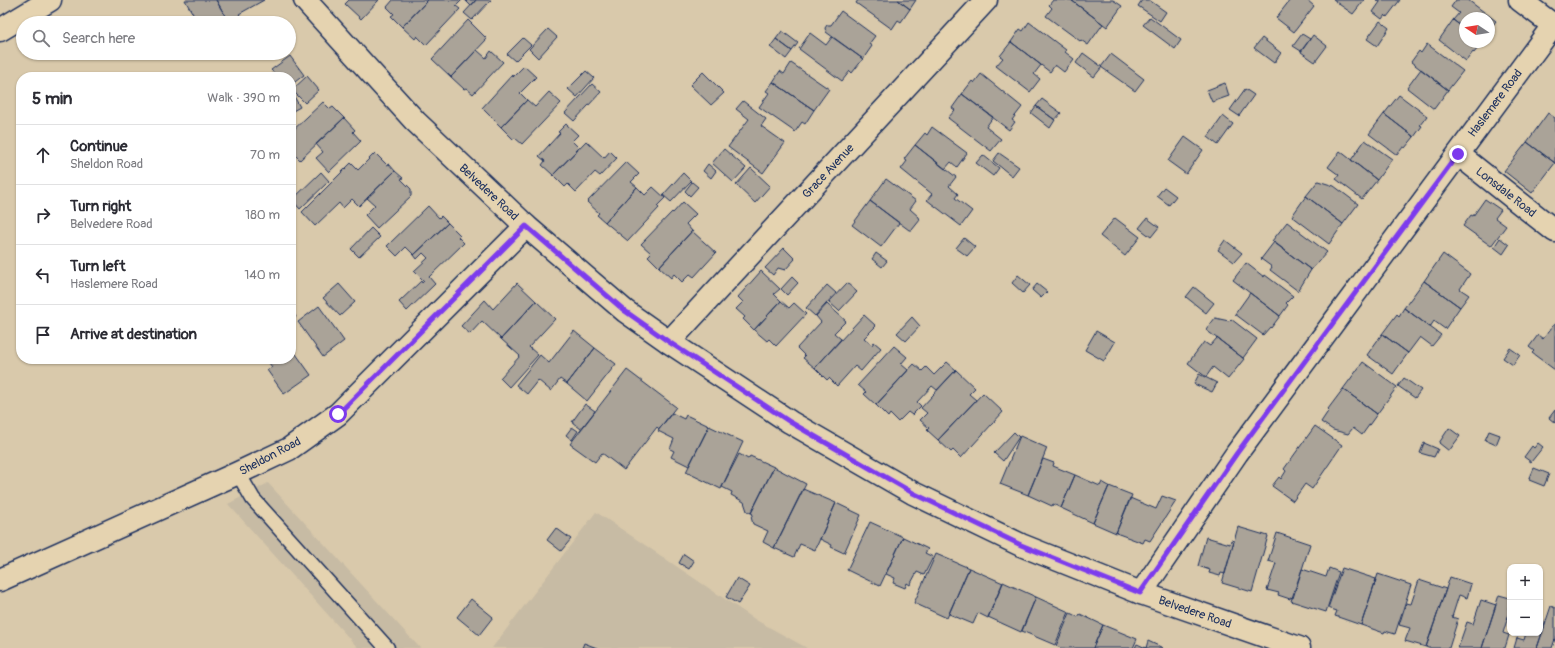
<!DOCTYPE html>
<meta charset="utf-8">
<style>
:root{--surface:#fff;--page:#f7f7f7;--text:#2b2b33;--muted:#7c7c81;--line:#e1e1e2}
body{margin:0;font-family:Pangolin,sans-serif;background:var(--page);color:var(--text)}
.controls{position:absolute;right:12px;bottom:12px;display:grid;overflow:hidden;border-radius:8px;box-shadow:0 1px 3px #0004}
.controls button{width:36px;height:36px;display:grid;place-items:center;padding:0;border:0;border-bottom:1px solid var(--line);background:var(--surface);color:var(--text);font:20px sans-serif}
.compass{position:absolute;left:1459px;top:12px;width:36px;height:36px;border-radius:50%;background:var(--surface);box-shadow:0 1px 3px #0004;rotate:282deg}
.stop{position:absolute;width:12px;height:12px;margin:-9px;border:3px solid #7c3aed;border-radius:50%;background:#fff}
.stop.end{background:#7c3aed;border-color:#fff;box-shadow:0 1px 4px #0008}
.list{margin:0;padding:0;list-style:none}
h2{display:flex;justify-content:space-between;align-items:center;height:52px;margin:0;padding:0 16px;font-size:17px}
h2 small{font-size:13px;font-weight:400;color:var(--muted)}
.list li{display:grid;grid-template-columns:26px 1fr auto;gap:12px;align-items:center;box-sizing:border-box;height:60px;padding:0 16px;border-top:1px solid var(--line)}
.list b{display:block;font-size:15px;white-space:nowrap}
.list p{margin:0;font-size:13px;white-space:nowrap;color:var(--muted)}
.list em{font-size:13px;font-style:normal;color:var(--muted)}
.icon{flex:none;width:22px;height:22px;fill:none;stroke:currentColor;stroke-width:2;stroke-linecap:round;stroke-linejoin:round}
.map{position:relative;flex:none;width:1555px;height:648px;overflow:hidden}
.search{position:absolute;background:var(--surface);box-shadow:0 1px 3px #0004;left:16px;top:16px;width:280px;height:44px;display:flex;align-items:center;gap:10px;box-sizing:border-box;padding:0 14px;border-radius:22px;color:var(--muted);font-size:15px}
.panel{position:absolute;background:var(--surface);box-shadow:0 1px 3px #0004;left:16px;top:72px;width:280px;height:292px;border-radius:16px}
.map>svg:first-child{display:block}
</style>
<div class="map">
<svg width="1555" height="648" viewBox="0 0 1555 648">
<rect width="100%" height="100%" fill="#d9c9ab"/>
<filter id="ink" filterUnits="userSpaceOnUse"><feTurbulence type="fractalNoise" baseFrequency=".025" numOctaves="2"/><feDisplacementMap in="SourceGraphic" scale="8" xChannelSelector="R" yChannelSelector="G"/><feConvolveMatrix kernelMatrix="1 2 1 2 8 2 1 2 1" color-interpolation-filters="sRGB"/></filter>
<g filter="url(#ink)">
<path fill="#c7bba4" d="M268 483 420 648H358L228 504Z
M596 512 756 620 807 648H492Z"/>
<path fill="#aaa398" stroke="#1b2f5e" d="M185 0H216L229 23H198Z
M216 0H264L239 14 241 17 230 23Z
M349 0H379L361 19 345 4Z
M393 0H428L402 27 391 16 394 14 387 7Z
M428 0H462L456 6 460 9 426 45 417 36 415 39 402 27Z
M465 0H476L471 6Z
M476 0H491L472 20 464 13Z
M858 0H898L910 9 901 22 898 20 892 29 863 8 856 3Z
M898 0H916L910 9Z
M1053 0H1071L1103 24 1088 45 1081 40 1080 41 1046 16 1052 8 1049 5Z
M1071 0H1113L1122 6 1107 27Z
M1142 0H1149L1166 12 1160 21 1138 6Z
M1290 0H1307L1314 6 1294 32 1276 18Z
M1333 0H1364L1353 14Z
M1377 0H1400L1387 17 1385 15 1382 19 1373 12 1380 2Z
M1456 0H1468L1496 21 1489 30V18H1465V29L1453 20 1459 13 1451 7Z
M841 11 875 36 869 44 872 46 863 59 826 32 825 28 827 25H831Z
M1150 17 1181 40 1175 49 1143 25Z
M468 20 487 39 451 77 432 59Z
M1453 20 1465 29V42L1482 43 1474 53 1473 52 1466 61 1439 40Z
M1380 21 1389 28 1377 46 1367 39Z
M1029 22 1066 50 1065 52 1074 59 1064 72 1055 65 1050 72 1011 42 1020 29 1023 31Z
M548 29 557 37 538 58 529 49Z
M782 31 798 43 792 51 776 39Z
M810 33 826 45 832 37 863 59 852 73 850 71 842 81 799 49Z
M1302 34 1310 39 1301 51 1293 46Z
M1313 35 1327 46 1315 62 1301 52Z
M523 38 531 45 515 61 507 54Z
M1262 38 1281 53 1274 63 1254 48Z
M776 39 792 51 786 59 770 47Z
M1011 42 1041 65 1034 74 1040 79 1030 92 996 66 1003 58 1000 56Z
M1427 44 1463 71 1448 90 1411 62 1419 51 1421 53Z
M477 50 486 58 491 51 503 62 473 94 466 88 464 89 451 77Z
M1083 53 1102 67 1094 77 1076 63Z
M1111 54 1144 79 1135 91 1101 67Z
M290 56 304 75 291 85V77H268L274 73 271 70Z
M791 63 829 89 814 110 773 82 780 71 784 74Z
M524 66 536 77 520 93 527 100 501 127 482 108 512 75 513 77Z
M1421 69 1448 90 1434 109 1407 88Z
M586 71 594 78 577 97 568 89Z
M703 72 724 93 711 105 690 85Z
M981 74 1022 107 1012 120 1015 122 1009 130 962 94 972 81 974 83Z
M307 76 319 90 305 103 292 90Z
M773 82 814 110 805 124 802 122 795 132 759 107 769 93 766 91Z
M1225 83 1229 96 1212 102 1207 90Z
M592 84 601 92 574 121 565 113Z
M1245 89 1254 95 1239 116 1230 110Z
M291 91 300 107 291 112Z
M549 92 561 103 522 144 515 138 513 139 501 127 527 100 535 107Z
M962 94 993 117 986 127 1001 139 991 151 948 118 955 110 952 108Z
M1399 95 1427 116 1420 125 1422 126 1414 137 1384 114Z
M1042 99 1061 113 1055 120 1036 106Z
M743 101 766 119 761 126 785 143 763 173 728 147 749 119 736 109Z
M323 102 330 109 333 107 344 118 300 160 291 151V132Z
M1036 106 1055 120 1050 128 1031 113Z
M1548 113 1555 118V163L1527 142Z
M1384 114 1414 137 1405 148 1403 147 1397 155 1369 134Z
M1223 116 1233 124 1218 145 1208 137Z
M344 118 355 130 353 132 361 141 329 172 316 158 323 152 316 144Z
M566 124 578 135 572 141 579 148 553 175 542 165 545 161 539 156 560 133 558 132Z
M932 127 967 153 957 167 951 162 945 169 915 145 925 133 927 135Z
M1185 137 1203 150 1186 174 1168 161Z
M1365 140 1392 159 1377 180 1351 160Z
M586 141 604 158 610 151 617 158 600 176 595 172 576 192 568 184 565 187 553 175Z
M1527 142 1555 163 1532 193 1504 171Z
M915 145 956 177 949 186 958 194 955 198 972 211 961 226 927 200 932 194 901 169 907 161 904 159Z
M724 149 746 168 733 182 712 163Z
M1340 151 1377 180 1362 199 1336 179 1339 175 1328 167Z
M375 153 387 165 389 164 395 171 359 206 352 199 343 208 339 203 315 226 302 212 351 163 358 170Z
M999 153 1019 167 1012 176 993 161Z
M983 155 999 168 993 176 976 163Z
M626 162 639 174 631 182 637 187 605 222 597 215 599 213 587 202Z
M708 164 716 171 711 178 703 171Z
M751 168 770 186 755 203 736 185Z
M395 171 403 178 401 179 411 189V196L377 228 365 215 375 205 367 198Z
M321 172 329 181 300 209 292 200Z
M683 173 691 181 671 202 663 195Z
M886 179 916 201 910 209 919 217 920 220 912 230H909L870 201Z
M1318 181 1334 186 1358 204 1343 224 1306 196Z
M692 182 698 187 690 196 685 191Z
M637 187 645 195 653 187 665 198 657 206 659 208 628 241 605 222Z
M1164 187 1176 196 1169 205 1157 196Z
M1306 196 1343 224 1329 244 1292 216Z
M1485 199 1501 210 1495 218 1506 226 1491 246 1463 226 1471 215 1473 216Z
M870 201 899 223 881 247 852 225Z
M683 202 696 214 686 224 692 231 659 267 648 256 651 253 641 244 672 212 673 213Z
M428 206 439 218 441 216 448 223 414 255 406 247 397 256 387 246Z
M1115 218 1140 237 1125 256 1100 236Z
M1147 218 1159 227 1151 237 1139 228Z
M1287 222 1327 252 1311 270 1272 241Z
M448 223 460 235 458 237 464 243 429 277 435 284 407 311 399 302 421 281 422 283 424 281 414 271 428 258 423 253 417 259 414 255Z
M371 228 380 237 359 257 351 249Z
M692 231 716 253 694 277 690 274 682 282 674 274 671 278 659 267Z
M964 238 975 247 967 256 956 248Z
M1500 238 1509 245 1503 254 1494 247Z
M1225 240 1242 253 1234 262 1218 250Z
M1274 242 1311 270 1298 291 1270 270 1272 267 1261 259Z
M784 248 795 259 785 270 778 268 773 275 765 268Z
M876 253 887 261 882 267 872 259Z
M1443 254 1470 274 1460 289 1469 295 1460 307 1424 281Z
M1246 263 1264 277 1265 275 1293 296 1286 303 1288 305 1280 316 1233 280Z
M761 271 780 289 774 294 781 301 754 330 743 319 745 317 736 309 743 302 738 297Z
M1018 275 1030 285 1023 293 1012 283Z
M792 277 798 283 787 295 781 289Z
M1424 281 1460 307 1445 329 1434 321 1430 327 1404 308Z
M517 283 536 301 501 339 482 321 470 334 461 326 485 300 493 309Z
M847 283 857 292 839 311 829 302Z
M339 284 355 302 340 316 323 298Z
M1037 284 1047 292 1041 298 1032 290Z
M827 285 836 293 815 316 806 308Z
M1194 287 1214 303 1206 313 1186 297Z
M1250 293 1280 316 1271 328 1270 327 1263 335 1235 314Z
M536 301 555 319 529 347 538 355 509 387 500 378 520 356 501 339Z
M781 301 789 308 794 303 806 314 776 346 769 339 767 341 754 330Z
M827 304 846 321 834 333 841 339 815 368 803 358 805 356 797 348 821 322 816 316Z
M319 306 344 341 323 357 298 322Z
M1404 308 1441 335 1432 346 1420 337 1408 353 1382 334 1397 314 1399 316Z
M291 309 296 317 291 321Z
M864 315 876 326 864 338 872 345 874 342 881 348 861 371 855 366 837 386 829 378 827 380 815 368Z
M912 317 920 326 906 341 897 333Z
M1215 318 1229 321 1231 319 1257 339 1243 358 1206 330Z
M1555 323V370L1532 353 1534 351 1529 347 1538 335 1543 339Z
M574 331 595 348 567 384 560 379 551 391 538 380 527 394 516 385 540 355 549 363Z
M1096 331 1115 342 1104 361 1085 350Z
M1382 334 1408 353 1393 374 1367 355Z
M1217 338 1244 359 1228 379 1213 367 1206 377 1188 363 1204 342 1210 346Z
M894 346 907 357 901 364 908 370 876 405 864 394 866 392 858 385Z
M291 347 311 375 284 394 267 370 272 367 266 359H291Z
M595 348 616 364 587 401 567 384Z
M1510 348 1520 355 1513 365 1503 358Z
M947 362 956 370 937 390 932 386 917 402 921 406 912 415 908 412 898 422 890 414 888 417 876 405 914 364 922 371 926 367 934 375Z
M1363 362 1397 387 1377 414 1343 389Z
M627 370 676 407 659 429 657 427 624 470 602 453 595 462 570 444Z
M956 370 975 388 969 394 976 400 938 440 927 430 929 428 920 420 927 413 921 408Z
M1199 374 1217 383 1212 392 1194 384Z
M1404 378 1421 390 1415 398 1398 386Z
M1343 389 1377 414 1362 435 1353 428 1348 434 1333 430 1321 422 1329 410 1328 409Z
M983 393 1003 412 961 458 953 450 951 452 938 440Z
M585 404 595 411 581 429 572 422Z
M1555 410V423L1549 418Z
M672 413 684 419 686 415 709 426 689 466 671 457 674 451 670 449 674 439 658 431Z
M709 426 743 442 721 489 686 472Z
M1315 426 1342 445 1312 489 1305 484 1293 501 1272 486 1279 477 1281 479 1286 471 1284 469Z
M572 427 578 431 572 440 566 435Z
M1449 428 1460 436 1449 451 1439 443Z
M1489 431 1500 435 1496 445 1485 440Z
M1014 432 1019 437 1003 461 994 453Z
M1020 436 1047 448 1028 495 1000 484Z
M1424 443 1438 449 1434 457 1420 453Z
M1538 443 1543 447 1531 462 1524 457 1532 446 1534 448Z
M739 454 748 459 750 456 774 467 751 513 747 511 744 502 731 495 732 492 722 487Z
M1043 459 1054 463 1053 466 1075 475 1061 508 1053 504 1052 506 1028 495Z
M774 467 806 484 774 548 763 542 768 531 753 524 751 517 753 514 751 513Z
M1534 468 1549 474 1544 486 1529 480Z
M1075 475 1100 486 1102 482 1109 486 1093 523 1061 508Z
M1109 486 1132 495 1116 533 1093 523Z
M803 489 836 503 815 550 800 544 794 557 774 548Z
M1162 496 1176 501 1150 541 1145 539 1143 543 1116 533 1130 498 1156 509Z
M836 503 861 515 844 553 831 547 832 545 820 539Z
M870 522 903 537 880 586 847 570Z
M1238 527 1268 536 1252 592 1222 583Z
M556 528 571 539 561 551 547 540Z
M1277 533 1310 544 1293 598 1290 597V599L1278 595 1279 593 1267 590 1276 563 1268 561Z
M903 537 928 549 925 553 933 557 924 575 917 572 910 585 907 583 905 588 893 583 895 578 886 574Z
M1206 537 1230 544 1231 540 1234 541 1225 574 1221 573 1220 576 1209 573 1210 570 1198 566Z
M684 554 694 561 689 569 679 563Z
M936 554 969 568 947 618 914 603Z
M969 568 1003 583 988 618 978 613 973 624 949 614Z
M1329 568 1339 572 1326 612 1291 601 1302 569 1326 577Z
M1342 568 1376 579 1361 625 1335 616 1337 611 1328 608Z
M1378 574 1411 585 1395 634 1385 631 1384 633 1361 625Z
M1450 577 1471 584 1467 598 1459 595 1452 617 1458 619 1449 648H1428L1426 647Z
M737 578 750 586 738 604 726 597Z
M1419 580 1446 589 1426 647 1405 641 1410 628 1399 625 1406 603 1411 604Z
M1003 582 1036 597 1021 632 988 617Z
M1499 595 1510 598 1508 609 1510 610 1503 633 1509 635 1505 648H1482Z
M1036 597 1069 612 1055 645 1022 631Z
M471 599 493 617 479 635 457 617Z
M1481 600 1496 605 1482 648H1458L1467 622 1473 624Z
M1551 606 1555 608V639L1552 648H1537Z
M1070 613 1078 617 1080 614 1103 625 1093 648H1061L1056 646Z
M1540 620 1546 622 1537 648H1514L1517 638 1524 640 1526 633H1540Z
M1103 625 1137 639 1133 648H1093Z
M1148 641 1163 648H1135L1137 644 1146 648Z
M584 643 597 648H582Z"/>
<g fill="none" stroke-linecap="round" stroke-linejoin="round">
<defs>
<path id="lane" d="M238 473 253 499 387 648"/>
<path id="street" d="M1520 0 1553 25
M1458 154 1555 231
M669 342 986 0
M0 580 238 473 289 449 338 414 526 226
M1141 593 1237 453 1555 23"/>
<path id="secondary" d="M305 0 415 121 526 226 625 311 669 342 790 422 913 493 1021 545 1141 593 1299 648
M0 30 50 0"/>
</defs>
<use href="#lane" stroke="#1b2f5e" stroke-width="17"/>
<use href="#street" stroke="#1b2f5e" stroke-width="25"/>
<use href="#secondary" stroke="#1b2f5e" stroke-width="25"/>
<use href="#lane" stroke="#e5d3b0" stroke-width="14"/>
<use href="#street" stroke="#e5d3b0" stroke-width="22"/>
<use href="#secondary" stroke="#e5d3b0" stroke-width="22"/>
</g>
</g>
<g fill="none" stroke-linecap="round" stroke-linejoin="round" filter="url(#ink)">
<path stroke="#7c3aed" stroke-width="5" d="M338 414 526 226 625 311 669 342 790 422 913 493 1021 545 1140 593 1237 453 1458 154"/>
</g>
<g text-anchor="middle" stroke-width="3.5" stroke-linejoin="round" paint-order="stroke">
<g font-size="12" fill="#1b2f5e" stroke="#e5d3b0">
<text transform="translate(1495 103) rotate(-53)" y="4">Haslemere Road</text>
<text transform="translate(828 171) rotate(-47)" y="4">Grace Avenue</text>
<text transform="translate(489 192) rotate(43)" y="4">Belvedere Road</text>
<text transform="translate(1506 192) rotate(38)" y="4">Lonsdale Road</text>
<text transform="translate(270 456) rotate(-28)" y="4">Sheldon Road</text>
<text transform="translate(1195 612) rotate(19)" y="4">Belvedere Road</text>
</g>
</g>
</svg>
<div class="controls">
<button>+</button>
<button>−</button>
</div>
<svg class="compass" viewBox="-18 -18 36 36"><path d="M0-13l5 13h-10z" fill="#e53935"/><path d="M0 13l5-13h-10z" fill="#7c7c81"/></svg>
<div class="stop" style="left:338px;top:414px"></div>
<div class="stop end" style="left:1458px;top:154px"></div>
<div class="search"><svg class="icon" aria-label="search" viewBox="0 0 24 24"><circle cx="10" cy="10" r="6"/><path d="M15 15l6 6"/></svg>Search here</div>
<section class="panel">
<h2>5 min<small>Walk · 390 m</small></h2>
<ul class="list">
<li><svg class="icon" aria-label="ahead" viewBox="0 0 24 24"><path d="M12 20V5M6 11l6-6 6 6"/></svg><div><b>Continue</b><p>Sheldon Road</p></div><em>70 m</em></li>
<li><svg class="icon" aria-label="right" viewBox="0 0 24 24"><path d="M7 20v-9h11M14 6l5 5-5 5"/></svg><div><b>Turn right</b><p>Belvedere Road</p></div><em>180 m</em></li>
<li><svg class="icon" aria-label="left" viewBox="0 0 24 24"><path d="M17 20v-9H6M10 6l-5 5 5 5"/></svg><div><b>Turn left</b><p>Haslemere Road</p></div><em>140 m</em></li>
<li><svg class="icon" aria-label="arrive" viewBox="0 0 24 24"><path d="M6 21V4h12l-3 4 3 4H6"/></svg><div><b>Arrive at destination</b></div></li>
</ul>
</section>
</div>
